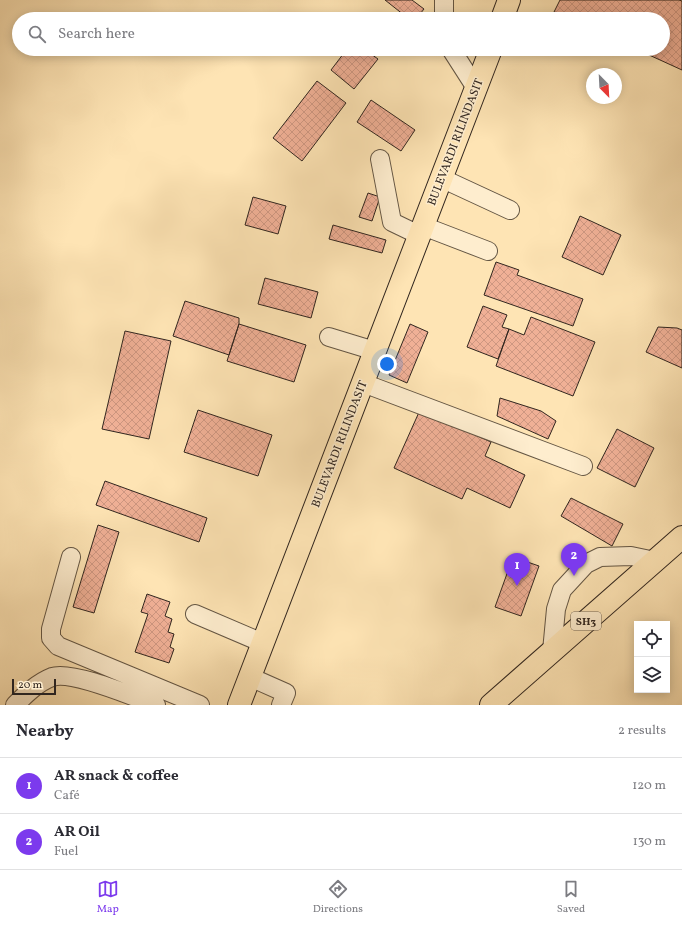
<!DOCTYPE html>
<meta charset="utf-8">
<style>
:root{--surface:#fff;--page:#f2f2f3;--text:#2b2b33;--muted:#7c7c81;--line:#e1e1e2;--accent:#7c3aed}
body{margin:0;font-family:Vollkorn,serif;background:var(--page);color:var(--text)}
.controls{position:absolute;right:12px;bottom:12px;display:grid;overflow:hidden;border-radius:0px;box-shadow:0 2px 10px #0003}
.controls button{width:36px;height:36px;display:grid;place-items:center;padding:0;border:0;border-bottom:1px solid var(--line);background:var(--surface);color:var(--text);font:20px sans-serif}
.compass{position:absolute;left:586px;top:68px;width:36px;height:36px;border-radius:50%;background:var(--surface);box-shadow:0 2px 10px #0003;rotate:156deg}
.scale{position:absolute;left:12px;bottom:10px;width:44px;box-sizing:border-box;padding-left:4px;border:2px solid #31261f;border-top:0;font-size:11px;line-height:14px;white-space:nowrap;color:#31261f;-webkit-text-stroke:3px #feedce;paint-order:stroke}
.you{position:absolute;left:387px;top:364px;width:14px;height:14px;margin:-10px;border:3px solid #fff;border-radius:50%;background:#1a73e8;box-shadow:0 0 0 6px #1a73e833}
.badge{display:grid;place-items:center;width:26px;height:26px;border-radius:50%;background:var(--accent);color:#fff;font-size:13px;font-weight:700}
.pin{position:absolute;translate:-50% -33px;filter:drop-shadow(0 1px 2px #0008)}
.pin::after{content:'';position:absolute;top:21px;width:14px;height:12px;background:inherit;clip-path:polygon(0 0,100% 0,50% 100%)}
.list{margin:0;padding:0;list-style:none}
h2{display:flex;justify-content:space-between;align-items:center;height:52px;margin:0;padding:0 16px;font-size:17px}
h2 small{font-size:13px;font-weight:400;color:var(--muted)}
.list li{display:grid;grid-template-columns:26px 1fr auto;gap:12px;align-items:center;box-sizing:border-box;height:56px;padding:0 16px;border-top:1px solid var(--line)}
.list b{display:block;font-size:15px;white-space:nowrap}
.list p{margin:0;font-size:13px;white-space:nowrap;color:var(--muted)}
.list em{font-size:13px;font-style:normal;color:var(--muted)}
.icon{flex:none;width:22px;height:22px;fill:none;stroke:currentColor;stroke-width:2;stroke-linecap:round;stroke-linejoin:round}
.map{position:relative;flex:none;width:682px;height:705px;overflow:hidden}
.search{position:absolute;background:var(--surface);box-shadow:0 2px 10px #0003;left:12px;right:12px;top:12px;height:44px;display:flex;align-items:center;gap:10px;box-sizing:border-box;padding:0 14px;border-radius:22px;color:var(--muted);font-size:15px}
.sheet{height:164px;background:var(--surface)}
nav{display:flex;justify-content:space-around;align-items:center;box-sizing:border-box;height:56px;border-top:1px solid var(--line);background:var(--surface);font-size:11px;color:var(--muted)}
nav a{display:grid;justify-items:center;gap:2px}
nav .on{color:var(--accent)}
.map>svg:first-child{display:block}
</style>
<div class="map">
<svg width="682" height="705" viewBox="0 0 682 705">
<defs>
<pattern id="building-cross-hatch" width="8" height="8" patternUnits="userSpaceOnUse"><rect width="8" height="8" fill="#f0b096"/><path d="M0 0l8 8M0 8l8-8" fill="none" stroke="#ce9781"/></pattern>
</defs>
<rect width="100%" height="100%" fill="#fee4b4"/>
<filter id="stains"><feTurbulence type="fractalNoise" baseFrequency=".005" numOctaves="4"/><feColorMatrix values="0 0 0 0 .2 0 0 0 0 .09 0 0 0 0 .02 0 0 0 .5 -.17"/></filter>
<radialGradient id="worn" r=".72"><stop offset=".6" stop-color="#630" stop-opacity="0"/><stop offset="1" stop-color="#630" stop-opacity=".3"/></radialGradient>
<path fill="url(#building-cross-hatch)" stroke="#31261f" d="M385 0H412L424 9 416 19H409Z
M560 0H679L682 1V70L636 49H663V19H569L554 12Z
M347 49H364L378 59 354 89 331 70Z
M317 81 346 103 302 161 273 138Z
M371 100 415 130 401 151 357 122Z
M368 193 380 197 372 221 359 217Z
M253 197 286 206 278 234 245 225Z
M580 216 621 235 603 275 562 257Z
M333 225 386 240 382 253 329 239Z
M496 262 519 270 517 275 583 299 573 326 484 295Z
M265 278 318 292 311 318 258 304Z
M185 301 239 318V324L229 355 173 336Z
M483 306 507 315 502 327 509 329 498 359 467 347Z
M531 317 595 342 573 396 496 366 509 329 524 335Z
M239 324 306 345 294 382 227 361Z
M410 324 428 332 407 383 389 375Z
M658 327 677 328 682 330V368L646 352Z
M125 331 171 341 149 439 102 429Z
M500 398 541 411 556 421 548 439 497 416Z
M198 410 272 435 258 476 184 452Z
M420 410 491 442 485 456 525 475 510 508 467 488 462 499 394 468Z
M617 429 654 448 635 487 597 468Z
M105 481 207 518 199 542 96 505Z
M571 498 623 524 612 546 561 516Z
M98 525 119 532 94 613 73 607Z
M513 557 539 566 521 616 495 607Z
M147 594 170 602 165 616 172 619 168 632 174 634 170 647 174 649 169 663 135 652 148 614 141 612Z"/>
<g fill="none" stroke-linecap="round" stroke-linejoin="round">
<defs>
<path id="minor" d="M444 19V0
M451 49 476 88
M380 159 392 222 419 235
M441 178 510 210
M423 226 488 251
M329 337 375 351
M363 383 583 466
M71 557 51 629V638L58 646 200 705
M195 614 263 643
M552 651 556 609 562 590 586 564 600 557 631 556 655 561
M250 677 286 693 281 705
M15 705C26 694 37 683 52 677 72 670 134 697 156 705"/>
<path id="major" d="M502 19 509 0
M239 705 491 49
M491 705 682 537"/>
</defs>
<use href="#minor" stroke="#645644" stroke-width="20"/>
<use href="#major" stroke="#31261f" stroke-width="24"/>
<use href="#minor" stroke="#feedce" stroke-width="18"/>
<use href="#major" stroke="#fee4b4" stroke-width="22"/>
</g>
<g text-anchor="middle" stroke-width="3" stroke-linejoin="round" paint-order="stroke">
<rect fill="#feedce" stroke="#6e6254" stroke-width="1" x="571" y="612" width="30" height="18" rx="3"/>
<g font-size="11" font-weight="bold" fill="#31261f">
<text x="586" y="625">SH3</text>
</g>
<g font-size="12" fill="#31261f" stroke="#feedce">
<text transform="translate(455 142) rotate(-69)" y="4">BULEVARDI RILINDASIT</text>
<text transform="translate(339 444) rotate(-69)" y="4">BULEVARDI RILINDASIT</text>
</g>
</g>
<rect width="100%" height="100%" filter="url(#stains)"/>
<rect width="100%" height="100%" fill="url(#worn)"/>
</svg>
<div class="controls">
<button><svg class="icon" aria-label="locate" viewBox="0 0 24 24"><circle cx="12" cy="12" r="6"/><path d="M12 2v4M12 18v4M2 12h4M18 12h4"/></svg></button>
<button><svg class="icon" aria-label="layers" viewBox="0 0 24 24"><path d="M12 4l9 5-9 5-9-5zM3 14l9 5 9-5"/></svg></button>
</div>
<svg class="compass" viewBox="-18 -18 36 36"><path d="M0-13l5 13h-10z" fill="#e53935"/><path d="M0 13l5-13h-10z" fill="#7c7c81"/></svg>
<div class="scale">20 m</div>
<div class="you"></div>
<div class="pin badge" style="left:517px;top:586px">1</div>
<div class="pin badge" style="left:574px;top:576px">2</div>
<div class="search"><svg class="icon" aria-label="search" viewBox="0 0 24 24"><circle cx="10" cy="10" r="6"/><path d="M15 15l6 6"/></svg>Search here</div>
</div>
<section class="sheet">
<h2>Nearby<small>2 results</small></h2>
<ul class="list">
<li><span class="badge">1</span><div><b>AR snack &amp; coffee</b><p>Café</p></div><em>120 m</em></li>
<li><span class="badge">2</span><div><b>AR Oil</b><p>Fuel</p></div><em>130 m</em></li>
</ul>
</section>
<nav>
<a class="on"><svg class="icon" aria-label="map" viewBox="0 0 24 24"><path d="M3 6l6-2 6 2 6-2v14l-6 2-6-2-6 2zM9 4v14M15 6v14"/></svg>Map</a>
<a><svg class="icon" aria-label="directions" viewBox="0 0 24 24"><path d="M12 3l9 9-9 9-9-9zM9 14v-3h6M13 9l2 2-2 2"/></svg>Directions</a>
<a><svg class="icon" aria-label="saved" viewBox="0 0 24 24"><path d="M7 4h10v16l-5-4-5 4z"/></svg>Saved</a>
</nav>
